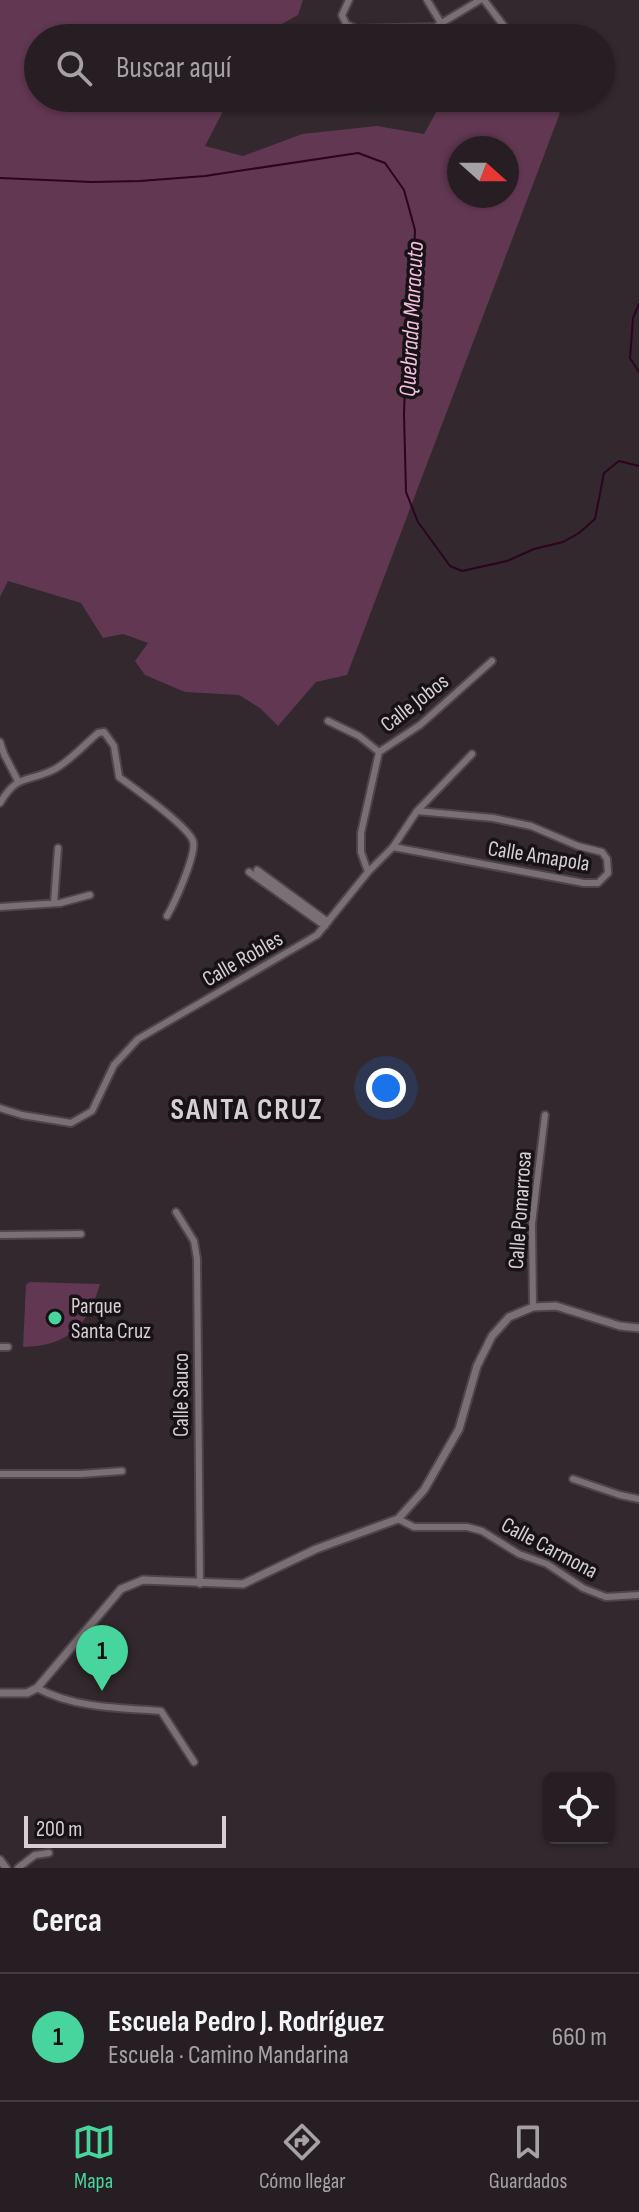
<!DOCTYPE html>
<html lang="es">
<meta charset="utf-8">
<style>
:root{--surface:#261e22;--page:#2e272a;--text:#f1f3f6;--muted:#a4a2a5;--line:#423c40;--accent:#48d49d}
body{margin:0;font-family:"Sofia Sans Condensed",sans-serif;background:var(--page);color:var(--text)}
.controls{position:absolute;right:24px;bottom:24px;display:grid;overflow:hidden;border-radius:12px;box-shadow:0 2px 6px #0004}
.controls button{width:72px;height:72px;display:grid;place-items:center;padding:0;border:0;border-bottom:2px solid var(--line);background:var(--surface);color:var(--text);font:40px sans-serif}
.compass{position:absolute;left:447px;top:136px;width:72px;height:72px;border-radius:50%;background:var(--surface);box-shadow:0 2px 6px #0004;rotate:111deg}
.scale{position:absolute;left:24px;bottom:20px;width:202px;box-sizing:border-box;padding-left:8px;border:4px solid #d6cfd3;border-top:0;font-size:22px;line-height:28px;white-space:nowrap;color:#d6cfd3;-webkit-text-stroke:6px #171215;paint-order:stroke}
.you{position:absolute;left:386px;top:1088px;width:28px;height:28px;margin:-20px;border:6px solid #fff;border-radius:50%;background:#1a73e8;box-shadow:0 0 0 12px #1a73e833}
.badge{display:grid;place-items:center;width:52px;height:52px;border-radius:50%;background:var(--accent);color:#111;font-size:26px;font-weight:700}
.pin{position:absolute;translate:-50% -66px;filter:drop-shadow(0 2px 4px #0008)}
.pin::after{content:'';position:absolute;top:42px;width:28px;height:24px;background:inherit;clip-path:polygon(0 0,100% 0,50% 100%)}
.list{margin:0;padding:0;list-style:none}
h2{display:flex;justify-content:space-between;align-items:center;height:104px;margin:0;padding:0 32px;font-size:34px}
h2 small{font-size:26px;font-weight:400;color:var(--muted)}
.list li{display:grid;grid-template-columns:52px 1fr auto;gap:24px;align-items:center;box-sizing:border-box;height:128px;padding:0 32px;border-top:2px solid var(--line)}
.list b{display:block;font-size:30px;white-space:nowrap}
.list p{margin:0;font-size:26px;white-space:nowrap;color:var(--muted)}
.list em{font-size:26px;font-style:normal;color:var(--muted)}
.icon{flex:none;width:44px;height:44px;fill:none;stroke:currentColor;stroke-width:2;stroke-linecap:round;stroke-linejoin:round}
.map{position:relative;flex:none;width:639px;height:1868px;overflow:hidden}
.search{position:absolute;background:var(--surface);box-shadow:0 2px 6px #0004;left:24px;right:24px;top:24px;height:88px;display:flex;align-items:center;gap:20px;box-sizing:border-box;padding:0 28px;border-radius:44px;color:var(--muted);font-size:30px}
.sheet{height:232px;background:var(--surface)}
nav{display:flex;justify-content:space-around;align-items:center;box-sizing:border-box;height:112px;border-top:2px solid var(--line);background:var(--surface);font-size:22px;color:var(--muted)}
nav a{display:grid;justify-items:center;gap:4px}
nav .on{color:var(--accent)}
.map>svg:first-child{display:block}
</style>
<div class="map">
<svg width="639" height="1868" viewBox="0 0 639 1868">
<rect width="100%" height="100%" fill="#32282d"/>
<path fill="#613751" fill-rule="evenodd" d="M0 0H303L298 15 264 34 262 38H38V98H230L205 146 243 156 302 134 377 126 424 134 444 98H533L560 113 347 675 316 682 278 726 260 708 239 695 185 692 145 675 135 661 148 643 123 634 103 638 81 603 8 581 0 597ZM459 148H507V196H459Z
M28 1283 30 1282 100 1284C88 1326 68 1346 23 1347L26 1285Z"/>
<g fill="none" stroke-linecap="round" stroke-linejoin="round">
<path stroke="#2d0320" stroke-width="2" d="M0 178 92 182 140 181 205 176 358 153 385 163 404 190 415 230 413 275 407 320 404 414 406 492 418 522 450 566 462 571 507 561 534 549 563 542 579 533 595 519 604 473 619 461 639 466
M639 304 633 318 630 358 639 372"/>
<defs>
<path id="minor" d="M349 0 342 15 346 24 356 29
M427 0 441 23
M484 0 513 38
M342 38 356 29 435 27 480 0
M295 99 296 98
M328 721 359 736 379 752
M0 742 4 754 18 781
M0 803C18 773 26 783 53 770 68 763 85 744 98 733L104 732 114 746 119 777C134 788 188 826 193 841 197 854 174 904 167 916
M393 847 584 883H598L608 873 607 859 602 852 578 846 531 826 493 818 417 811
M257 870 328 922
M249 872 325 926
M368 872 361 852V833L379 752 420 725 492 661
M54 903 58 848
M0 907 60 903 90 895
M0 1108 22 1115 71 1123 92 1111 114 1065 138 1039 317 935 368 872 393 847 417 811 472 754
M176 1212 194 1241 197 1259 200 1584
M0 1235 81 1234
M533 1307 532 1224 545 1115
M0 1347H8
M0 1474H81L122 1471
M573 1479 620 1495 639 1499
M398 1519 414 1527H467L482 1531 519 1554 547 1564 583 1588 606 1597 639 1595
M37 1688C74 1708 120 1708 161 1711L194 1762
M18 1868 35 1855 49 1853"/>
<path id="tertiary" d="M0 1693H27L37 1688 121 1589 143 1580 243 1584 316 1549 398 1519 424 1490 459 1429 477 1366 492 1336 509 1317 533 1307 556 1306 620 1326 639 1328
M0 1860 6 1868"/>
</defs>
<use href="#minor" stroke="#4e454b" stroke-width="10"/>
<use href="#tertiary" stroke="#4e454b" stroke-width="11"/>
<use href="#minor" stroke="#7b6f76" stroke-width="6"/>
<use href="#tertiary" stroke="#7b6f76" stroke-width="7"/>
</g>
<circle fill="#48d49d" stroke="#171215" stroke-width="3" cx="55" cy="1318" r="8"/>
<g text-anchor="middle" stroke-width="7" stroke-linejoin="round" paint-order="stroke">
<g font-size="22" fill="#d6cfd3" stroke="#171215">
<text transform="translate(414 702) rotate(-38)" y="8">Calle Jobos</text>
<text transform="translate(539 855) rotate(9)" y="8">Calle Amapola</text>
<text transform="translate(242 958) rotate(-30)" y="8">Calle Robles</text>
<text transform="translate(519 1210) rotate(-86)" y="8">Calle Pomarrosa</text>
<text transform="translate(180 1395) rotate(-90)" y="8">Calle Sauco</text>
<text transform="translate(550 1547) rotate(28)" y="8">Calle Carmona</text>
</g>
<g font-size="22" fill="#d6cfd3" stroke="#171215" text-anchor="start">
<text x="71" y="1313">Parque<tspan x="71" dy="25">Santa Cruz</tspan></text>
</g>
<g font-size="24" font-style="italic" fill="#f6bede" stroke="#171215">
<text transform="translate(411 319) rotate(-87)" y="8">Quebrada Maracuto</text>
</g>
<g font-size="30" font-weight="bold" letter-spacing="2" fill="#d6cfd3" stroke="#171215">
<text x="247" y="1119">SANTA CRUZ</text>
</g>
</g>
</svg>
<div class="controls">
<button><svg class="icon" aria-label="locate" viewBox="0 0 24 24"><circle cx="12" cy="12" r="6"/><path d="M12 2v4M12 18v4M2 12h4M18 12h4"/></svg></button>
</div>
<svg class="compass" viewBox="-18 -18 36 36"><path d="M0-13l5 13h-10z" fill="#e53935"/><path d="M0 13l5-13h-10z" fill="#a4a2a5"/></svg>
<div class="scale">200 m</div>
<div class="you"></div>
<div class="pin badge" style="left:102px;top:1691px">1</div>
<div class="search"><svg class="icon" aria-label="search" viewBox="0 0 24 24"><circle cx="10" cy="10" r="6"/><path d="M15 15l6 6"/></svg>Buscar aquí</div>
</div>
<section class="sheet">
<h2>Cerca<small></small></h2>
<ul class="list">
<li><span class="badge">1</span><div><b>Escuela Pedro J. Rodríguez</b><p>Escuela · Camino Mandarina</p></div><em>660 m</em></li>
</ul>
</section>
<nav>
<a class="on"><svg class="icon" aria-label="map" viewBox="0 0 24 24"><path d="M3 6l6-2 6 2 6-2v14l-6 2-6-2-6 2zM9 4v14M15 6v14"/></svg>Mapa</a>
<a><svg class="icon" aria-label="directions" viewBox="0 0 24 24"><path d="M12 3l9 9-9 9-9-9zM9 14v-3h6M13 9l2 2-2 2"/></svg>Cómo llegar</a>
<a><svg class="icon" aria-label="saved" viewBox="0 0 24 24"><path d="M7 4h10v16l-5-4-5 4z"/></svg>Guardados</a>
</nav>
